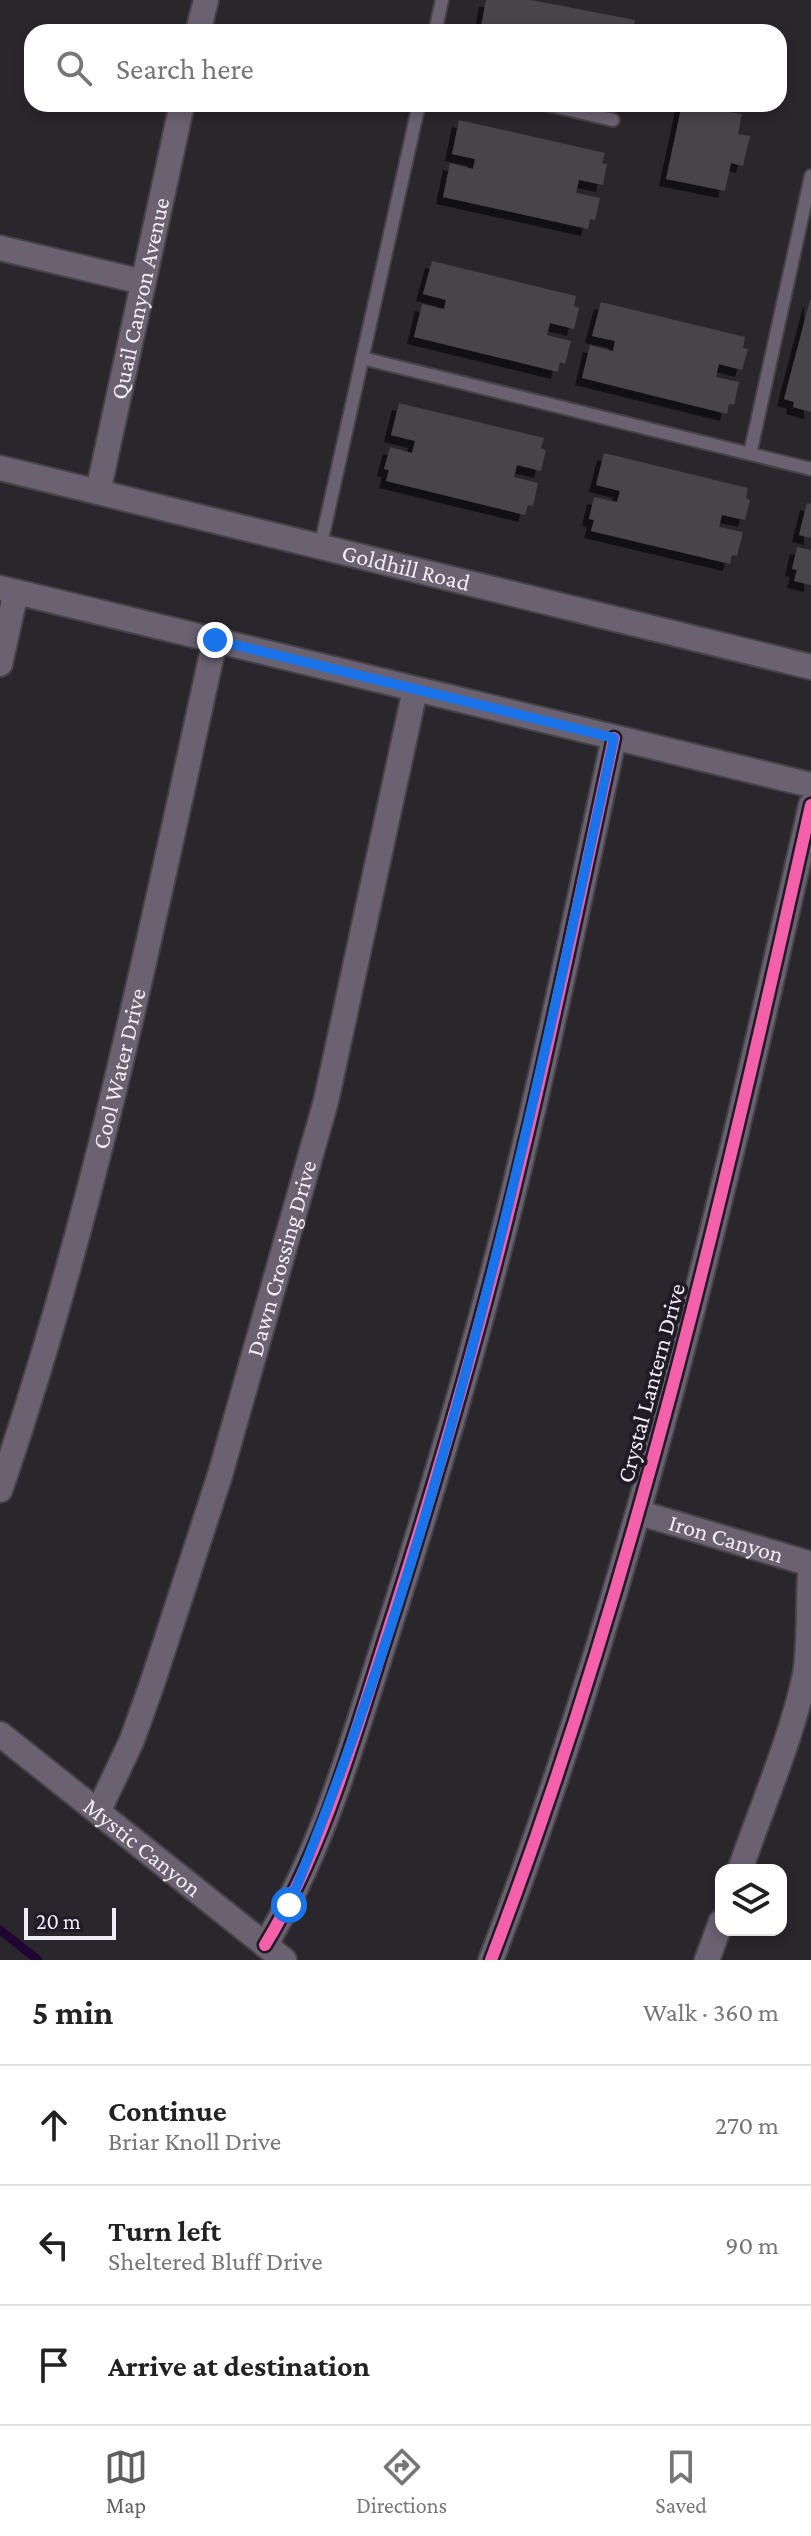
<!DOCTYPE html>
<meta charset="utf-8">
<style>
:root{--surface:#fff;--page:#f6f6f6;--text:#222;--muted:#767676;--line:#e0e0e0;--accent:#605e61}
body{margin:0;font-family:"Crimson Pro",serif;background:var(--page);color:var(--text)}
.controls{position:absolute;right:24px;bottom:24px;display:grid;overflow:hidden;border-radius:16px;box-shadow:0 4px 12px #0003}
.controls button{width:72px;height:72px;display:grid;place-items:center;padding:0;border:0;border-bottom:2px solid var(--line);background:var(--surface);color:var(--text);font:40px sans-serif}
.scale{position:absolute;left:24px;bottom:20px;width:92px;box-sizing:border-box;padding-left:8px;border:4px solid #f0ecf3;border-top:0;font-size:22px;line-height:28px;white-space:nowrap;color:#f0ecf3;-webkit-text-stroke:6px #211b25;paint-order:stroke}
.stop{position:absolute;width:24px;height:24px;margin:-18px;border:6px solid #1a73e8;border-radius:50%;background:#fff}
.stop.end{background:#1a73e8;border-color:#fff;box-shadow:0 2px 8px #0008}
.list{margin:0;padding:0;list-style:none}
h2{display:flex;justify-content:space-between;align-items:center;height:104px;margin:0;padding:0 32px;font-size:34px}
h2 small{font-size:26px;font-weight:400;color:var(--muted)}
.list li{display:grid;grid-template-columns:52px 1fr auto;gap:24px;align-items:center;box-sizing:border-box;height:120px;padding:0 32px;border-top:2px solid var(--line)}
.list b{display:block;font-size:30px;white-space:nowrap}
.list p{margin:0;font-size:26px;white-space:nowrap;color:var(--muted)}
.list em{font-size:26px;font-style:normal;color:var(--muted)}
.icon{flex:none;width:44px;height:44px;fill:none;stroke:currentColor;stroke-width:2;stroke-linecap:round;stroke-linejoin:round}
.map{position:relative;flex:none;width:811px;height:1960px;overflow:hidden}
.search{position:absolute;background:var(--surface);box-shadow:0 4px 12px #0003;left:24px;right:24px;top:24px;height:88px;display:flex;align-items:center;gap:20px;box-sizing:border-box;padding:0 28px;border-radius:24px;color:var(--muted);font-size:30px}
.sheet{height:464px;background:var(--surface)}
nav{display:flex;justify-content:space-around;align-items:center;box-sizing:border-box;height:112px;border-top:2px solid var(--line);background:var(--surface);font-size:22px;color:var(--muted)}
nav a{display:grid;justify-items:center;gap:4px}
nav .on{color:var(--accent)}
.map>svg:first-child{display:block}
</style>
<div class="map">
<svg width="811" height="1960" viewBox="0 0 811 1960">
<defs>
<filter id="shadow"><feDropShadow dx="-7" dy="7" stdDeviation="0" flood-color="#0009"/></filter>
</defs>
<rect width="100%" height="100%" fill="#2a272c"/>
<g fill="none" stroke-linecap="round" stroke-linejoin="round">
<path stroke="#200431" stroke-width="9" d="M0 1930 38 1960"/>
</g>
<path fill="#474449" filter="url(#shadow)" d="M486 0H531L635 20 632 32H505L481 26Z
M682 104 742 114 738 134 750 136 743 166 731 163 725 191 666 179Z
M459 120 605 153 602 163 607 164 603 185 579 180 576 193 600 198 595 220 590 219 588 229 443 197 450 163 473 169 475 159 452 154Z
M432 261 576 296 574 306 579 308 574 329 550 323 547 335 571 341 565 364 560 362 558 372 414 337 422 304 444 309 446 300 423 294Z
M810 300H811V412L793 407 794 402 784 399Z
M601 302 745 337 743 348 748 349 742 370 719 364 716 377 739 382 734 405 729 404 727 414 582 378 590 345 613 351 615 341 592 336Z
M399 403 544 438 541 448 546 450 541 471 517 465 514 477 538 483 533 506 528 505 525 515 386 481 389 470 384 469 390 447 412 453 415 441 391 435Z
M604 453 748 488 746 498 750 500 745 520 722 515 719 527 743 532 737 556 732 555 730 564 591 531 594 520 589 519 594 497 617 502 620 491 596 485Z
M807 503 811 504V538L799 535Z
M797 547 811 550V585L794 581 797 570 792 569Z"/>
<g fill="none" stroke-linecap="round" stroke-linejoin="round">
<defs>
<path id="service" d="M435 32 442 0
M545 104 613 120
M362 358 811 469
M750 454 811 176
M320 548 419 104"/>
<g id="minor">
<path d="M198 32 206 0"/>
<path d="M0 248 143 282"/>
<path id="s1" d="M0 468 811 667"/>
<path id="s2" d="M98 492 182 104"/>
<path d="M0 588 811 785"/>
<path d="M0 664 16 592"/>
<path id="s3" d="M0 1490C95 1213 152 925 215 640"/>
<path id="s4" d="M640 1513 811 1564"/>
<path id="s5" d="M0 1734 284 1960"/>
<path id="s6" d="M98 1812 132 1740 152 1684 220 1475 326 1101 415 690"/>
<path d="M740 1870C761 1809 792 1737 805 1675 811 1639 807 1601 811 1564"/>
<path d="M265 1945C327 1843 358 1722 395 1609 443 1458 487 1306 523 1152 556 1015 584 876 614 738"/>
<path d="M491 1960C634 1586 724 1195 811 805"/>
<path d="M707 1960 721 1922"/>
</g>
</defs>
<use href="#service" stroke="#464347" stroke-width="16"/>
<use href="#minor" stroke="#464347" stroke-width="28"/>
<use href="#service" stroke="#6b6271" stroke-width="12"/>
<use href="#minor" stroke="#6b6271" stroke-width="24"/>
<defs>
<path id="cycleway" d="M265 1945C327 1843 358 1722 395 1609 443 1458 487 1306 523 1152 556 1015 584 876 614 738
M491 1960C634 1586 724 1195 811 805"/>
</defs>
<use href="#cycleway" stroke="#211b25" stroke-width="17"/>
<use href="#cycleway" stroke="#f560ab" stroke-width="12"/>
</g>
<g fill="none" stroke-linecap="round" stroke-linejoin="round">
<path stroke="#1a73e8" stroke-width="10" d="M215 640 614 738C528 1132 444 1530 289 1905"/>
</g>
<g text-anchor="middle" stroke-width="8" stroke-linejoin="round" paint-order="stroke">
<g font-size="24" fill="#f0ecf3" stroke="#211b25">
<text dy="8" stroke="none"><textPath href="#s2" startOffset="198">Quail Canyon Avenue</textPath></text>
<text dy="8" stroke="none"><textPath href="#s1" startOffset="418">Goldhill Road</textPath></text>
<text dy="8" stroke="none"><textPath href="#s3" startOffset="438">Cool Water Drive</textPath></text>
<text dy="8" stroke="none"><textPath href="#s6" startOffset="584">Dawn Crossing Drive</textPath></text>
<text transform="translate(651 1383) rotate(-75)" y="8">Crystal Lantern Drive</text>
<text dy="8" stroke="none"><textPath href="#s4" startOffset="90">Iron Canyon</textPath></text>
<text dy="8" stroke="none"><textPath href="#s5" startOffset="182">Mystic Canyon</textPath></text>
</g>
</g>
</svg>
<div class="controls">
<button><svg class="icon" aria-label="layers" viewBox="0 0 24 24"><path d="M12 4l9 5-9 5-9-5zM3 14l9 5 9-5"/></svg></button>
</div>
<div class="scale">20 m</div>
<div class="stop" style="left:289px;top:1905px"></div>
<div class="stop end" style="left:215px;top:640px"></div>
<div class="search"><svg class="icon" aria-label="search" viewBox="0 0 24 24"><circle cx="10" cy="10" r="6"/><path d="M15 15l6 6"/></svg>Search here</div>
</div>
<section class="sheet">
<h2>5 min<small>Walk · 360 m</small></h2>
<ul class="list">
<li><svg class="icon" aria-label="ahead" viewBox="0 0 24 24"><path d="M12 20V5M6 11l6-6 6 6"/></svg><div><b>Continue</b><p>Briar Knoll Drive</p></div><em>270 m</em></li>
<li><svg class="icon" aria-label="left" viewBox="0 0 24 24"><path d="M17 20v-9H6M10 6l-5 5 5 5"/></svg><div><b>Turn left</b><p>Sheltered Bluff Drive</p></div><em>90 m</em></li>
<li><svg class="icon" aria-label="arrive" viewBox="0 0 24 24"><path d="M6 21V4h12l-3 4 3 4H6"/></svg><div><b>Arrive at destination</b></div></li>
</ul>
</section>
<nav>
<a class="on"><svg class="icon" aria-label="map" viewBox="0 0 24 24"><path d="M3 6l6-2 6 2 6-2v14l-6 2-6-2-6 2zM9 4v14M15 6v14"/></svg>Map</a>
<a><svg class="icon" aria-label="directions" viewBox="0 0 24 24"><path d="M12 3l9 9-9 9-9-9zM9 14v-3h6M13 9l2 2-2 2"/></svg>Directions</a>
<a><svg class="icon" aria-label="saved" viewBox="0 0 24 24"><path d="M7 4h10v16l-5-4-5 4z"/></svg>Saved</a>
</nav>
